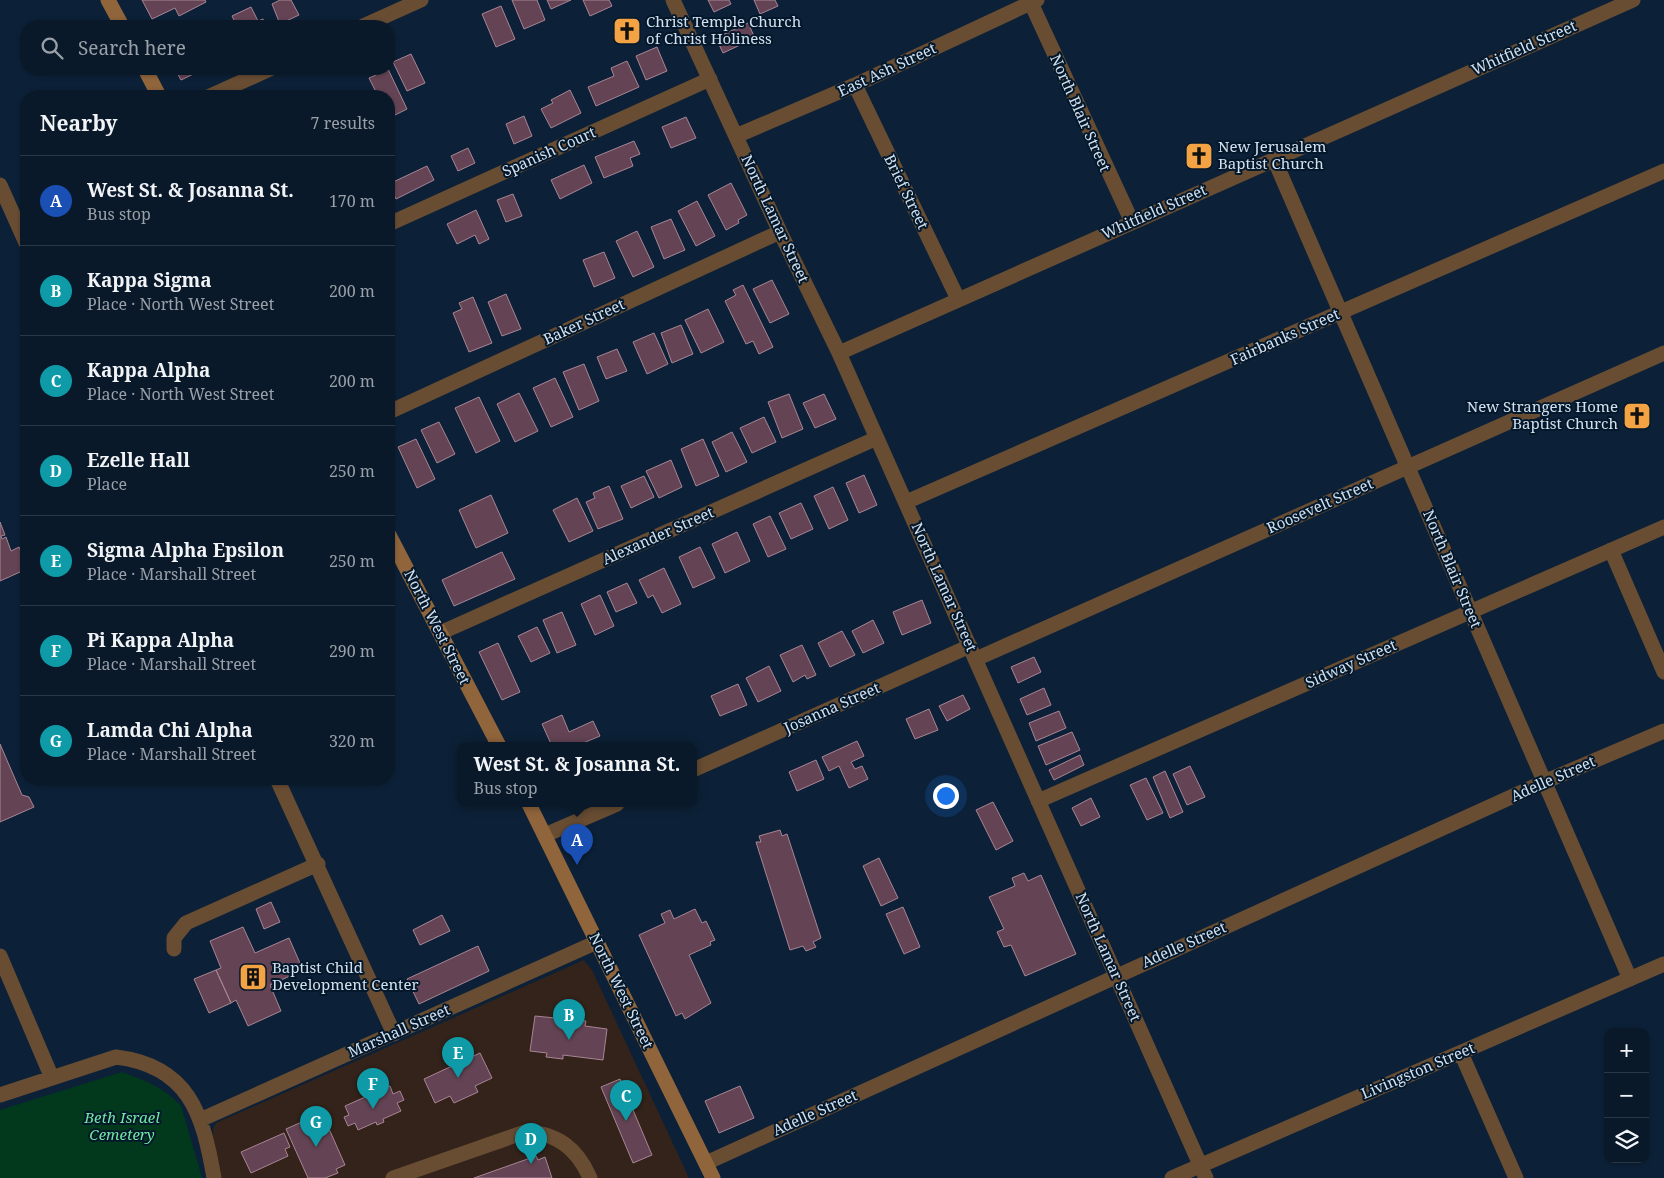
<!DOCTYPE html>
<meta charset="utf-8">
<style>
:root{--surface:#091929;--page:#172635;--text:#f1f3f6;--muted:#99a0a8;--line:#293846;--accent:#ea580c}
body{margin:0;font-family:"Noto Serif",serif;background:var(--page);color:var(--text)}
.controls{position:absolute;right:15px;bottom:15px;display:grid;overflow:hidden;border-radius:10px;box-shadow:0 1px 4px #0004}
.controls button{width:45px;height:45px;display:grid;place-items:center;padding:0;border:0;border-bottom:1px solid var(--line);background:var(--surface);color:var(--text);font:25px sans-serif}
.you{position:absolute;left:945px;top:795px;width:18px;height:18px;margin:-12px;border:4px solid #fff;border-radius:50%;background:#1a73e8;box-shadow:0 0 0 8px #1a73e833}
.badge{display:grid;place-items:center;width:32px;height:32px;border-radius:50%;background:var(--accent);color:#fff;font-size:16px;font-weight:700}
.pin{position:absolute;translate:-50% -41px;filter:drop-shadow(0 1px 2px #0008)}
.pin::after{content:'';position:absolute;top:26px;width:18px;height:15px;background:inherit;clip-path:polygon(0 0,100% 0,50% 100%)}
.popup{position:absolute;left:457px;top:742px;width:240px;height:65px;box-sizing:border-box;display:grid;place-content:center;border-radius:10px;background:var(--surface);filter:drop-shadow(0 1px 4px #0005);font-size:16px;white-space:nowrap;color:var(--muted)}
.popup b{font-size:19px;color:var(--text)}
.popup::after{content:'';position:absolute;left:50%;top:100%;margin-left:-10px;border:10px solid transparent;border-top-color:var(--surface)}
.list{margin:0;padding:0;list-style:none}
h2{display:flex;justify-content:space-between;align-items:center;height:65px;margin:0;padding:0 20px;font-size:21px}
h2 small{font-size:16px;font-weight:400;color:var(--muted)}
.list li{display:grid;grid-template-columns:32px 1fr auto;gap:15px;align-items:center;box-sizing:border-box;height:90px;padding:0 20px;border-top:1px solid var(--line)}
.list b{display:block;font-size:19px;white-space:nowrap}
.list p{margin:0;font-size:16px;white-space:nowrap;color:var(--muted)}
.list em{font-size:16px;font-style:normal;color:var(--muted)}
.icon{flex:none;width:28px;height:28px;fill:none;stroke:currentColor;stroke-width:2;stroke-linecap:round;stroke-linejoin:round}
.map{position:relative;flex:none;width:1664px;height:1178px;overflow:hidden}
.search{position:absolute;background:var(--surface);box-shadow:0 1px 4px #0004;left:20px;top:20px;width:375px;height:55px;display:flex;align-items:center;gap:12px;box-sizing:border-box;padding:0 18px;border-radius:20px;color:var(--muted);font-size:19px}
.panel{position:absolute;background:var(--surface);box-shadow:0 1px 4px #0004;left:20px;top:90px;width:375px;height:695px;border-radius:20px}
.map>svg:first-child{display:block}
</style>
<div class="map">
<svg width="1664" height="1178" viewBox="0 0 1664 1178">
<rect width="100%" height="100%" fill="#0c2137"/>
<path fill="#33231a" d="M584 960 592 970 689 1178H220L213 1137V1129L216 1123Z"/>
<path fill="#02391d" d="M122 1072C144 1080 165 1088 181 1106L202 1178H0V1110Z"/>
<path fill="#644454" stroke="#a88595" d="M142 0H205L206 2 179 16 175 8 152 19Z
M280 0H291L299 15 280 24 272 4Z
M512 0H537L545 20 524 29Z
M547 0H571L551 9Z
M583 0H609L612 6 590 16Z
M708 0H729L731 4 714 12Z
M754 0H775L778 6 760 14Z
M501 6 515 39 496 47 482 14Z
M251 7 258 21 263 19 266 26H237L232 16Z
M748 23 755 38 723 53 716 38Z
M657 47 667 71 646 80 636 56Z
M411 54 425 83 407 91 393 62Z
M627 61 639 87 596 106 588 87 614 76 611 68Z
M175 69H204L181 80Z
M373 69H388L407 109 389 118V96H378L369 78 376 75Z
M570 90 581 113 551 128 541 109 553 103 551 100Z
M524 116 532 136 514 144 506 124Z
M686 117 696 138 671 148 662 127Z
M634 141 640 154 630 158 633 166 604 178 595 157Z
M468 148 475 163 458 171 451 156Z
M584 165 592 183 560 199 551 180Z
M427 166 434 180 396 199 389 184Z
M731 183 747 215 738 220 739 223 726 230 708 195Z
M513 194 522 216 506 222 497 200Z
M697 201 715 236 696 246 678 211Z
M476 210 489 239 479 244 475 235 457 244 447 224Z
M671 219 685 250 664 259 651 227Z
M637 231 654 267 633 277 616 241Z
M604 252 615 278 594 287 583 260Z
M772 280 789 314 770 323 753 289Z
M743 285 773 347 759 354 753 341 746 344 725 301 736 295 733 290Z
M506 294 521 329 502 336 488 302Z
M473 297 492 343 469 352 453 313 462 309 459 303Z
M708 309 724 342 701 353 685 320Z
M681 325 693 354 672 363 661 333Z
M654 333 668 364 647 374 633 342Z
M617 349 627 371 606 379 597 357Z
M584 364 599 401 579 410 563 372Z
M555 378 573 417 551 427 533 388Z
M519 393 538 431 515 442 497 404Z
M789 394 803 429 782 438 768 402Z
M824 394 836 419 815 428 803 403Z
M479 397 500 441 476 453 455 408Z
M764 417 776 442 752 453 740 428Z
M439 422 455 454 437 463 421 430Z
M732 432 747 462 726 472 712 442Z
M416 439 435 479 417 488 398 447Z
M703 439 719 476 696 486 681 449Z
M671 460 682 487 659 498 646 471Z
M864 475 877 505 859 513 846 483Z
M644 476 654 497 631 508 621 486Z
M609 486 623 519 598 529 586 502 595 498 593 493Z
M833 487 848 520 829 529 814 496Z
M491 495 508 533 476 548 459 510Z
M577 498 593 531 569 542 553 510Z
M801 503 813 529 791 539 779 513Z
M770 516 786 549 768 557 753 524Z
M0 522 5 535 1 536 2 539 6 537 11 551 19 547 26 564 20 572 0 581Z
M737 532 750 561 725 573 712 544Z
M700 547 715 578 693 588 679 557Z
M502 552 515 579 454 606 442 580Z
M664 568 681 604 662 613 653 595 648 598 639 580Z
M627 583 637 603 616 612 607 592Z
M600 595 614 626 595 635 581 604Z
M922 600 931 623 902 635 893 612Z
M562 612 576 645 557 653 543 620Z
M873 620 884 643 863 653 852 631Z
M537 627 550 653 531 662 518 636Z
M842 631 855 655 830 667 818 643Z
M498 643 520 692 502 700 479 652Z
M802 645 816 675 807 679 805 675 793 682 780 655Z
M1034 657 1041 672 1018 683 1011 667Z
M769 666 781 691 758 702 746 678Z
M738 684 747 705 720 716 711 696Z
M1044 688 1051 705 1027 715 1020 699Z
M963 695 970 709 947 721 939 706Z
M929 709 938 730 915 739 906 719Z
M1059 711 1066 728 1036 741 1029 723Z
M562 715 569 732 593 721 600 736 576 746H552L542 724Z
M1072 732 1080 750 1046 765 1038 746Z
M857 741 864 756 851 762 855 769 862 766 868 779 849 788 839 766 829 771 822 757Z
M0 744 22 795 29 797 34 807 0 822Z
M1080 755 1084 765 1054 780 1049 770Z
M816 760 824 779 797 791 789 772Z
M1190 766 1205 797 1187 805 1173 774Z
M1165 771 1183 812 1170 818 1153 777Z
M1146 778 1163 813 1147 820 1130 785Z
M1091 798 1100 817 1081 826 1072 808Z
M993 802 1013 841 996 850 976 810Z
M780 830 782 836 787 834 821 938 813 942 816 947 806 951 803 946 790 950 756 842H761L759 836Z
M879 858 898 898 881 906 863 866Z
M1024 873 1028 881 1041 875 1076 954 1025 976 1011 945 1004 947 997 932 1004 929 989 897 1015 886 1012 878Z
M271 902 280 922 264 929 256 909Z
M903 907 920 947 904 954 886 914Z
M695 909 702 923 706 921 715 940 710 942 711 945 689 955 711 1003 685 1019 682 1013 676 1016 639 935 665 923 661 914 670 910 674 919Z
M442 915 450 931 420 945 413 930Z
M243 927 255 953 289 938 303 970 270 985 281 1011 248 1026 236 1000 231 1003 216 970 221 968 210 941Z
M478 946 489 971 419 1004 407 979Z
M216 970 231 1003 209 1013 194 979Z
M535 1016 586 1021 585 1026 607 1029 603 1060 563 1055V1059L546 1057 547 1053 530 1051Z
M480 1053 492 1078 475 1086 478 1092 454 1103 450 1096 435 1103 424 1079Z
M620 1079 652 1155 633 1163 601 1087Z
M390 1086 393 1094 400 1091 404 1100 397 1103 401 1111 383 1119 384 1122 377 1125 376 1122 358 1130 355 1123 348 1126 344 1117 349 1115 345 1106Z
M740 1086 754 1118 719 1133 705 1101Z
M322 1113 345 1165 336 1169 338 1173 325 1178H308L286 1129Z
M284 1133 290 1147 285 1149 288 1156 251 1173 241 1152Z
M536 1156 538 1160 545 1157 552 1178H474Z"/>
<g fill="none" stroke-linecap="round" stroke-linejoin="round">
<path stroke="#684d33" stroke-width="15" d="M673 0 780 232 839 353 1206 1178
M1031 3 1132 222
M363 26 421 0
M855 85 958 299
M210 96 270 69
M736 136 855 85 1037 0
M1274 159 1630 979
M0 185 26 243
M389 224 710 79
M839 353 1633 0
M389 412 780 232
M906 502 1664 171
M1611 550 1664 672
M440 633 877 438
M976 659 1664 353
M693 770 970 646
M277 779 394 1034
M1038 801 1664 527
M545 835 617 804
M174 949V938L186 923 318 864
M0 956 52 1078
M1461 1053 1516 1178
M0 1095 116 1057C189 1066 203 1114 214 1178
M200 1120 597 942
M706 1163 1544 782 1664 731
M393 1178 525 1132C557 1133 577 1148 590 1178
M1172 1178 1664 964"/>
<path stroke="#91653b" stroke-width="15" d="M108 0 122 26
M145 69 159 96
M389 535 499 746
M529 804 713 1178"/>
</g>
<defs>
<symbol id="church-square" viewBox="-11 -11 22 22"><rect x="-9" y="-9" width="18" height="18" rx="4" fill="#f4a344" stroke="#04182c"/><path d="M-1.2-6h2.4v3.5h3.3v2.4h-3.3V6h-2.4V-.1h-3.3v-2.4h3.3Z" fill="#111"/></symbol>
<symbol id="building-square" viewBox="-11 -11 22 22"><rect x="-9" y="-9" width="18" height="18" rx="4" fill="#f4a344" stroke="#04182c"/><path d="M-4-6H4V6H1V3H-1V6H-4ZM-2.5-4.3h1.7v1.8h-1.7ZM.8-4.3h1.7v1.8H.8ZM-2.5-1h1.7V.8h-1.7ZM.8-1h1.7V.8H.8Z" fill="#111"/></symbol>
</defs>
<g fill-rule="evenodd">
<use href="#church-square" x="611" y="15" width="32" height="32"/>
<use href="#church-square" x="1183" y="140" width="32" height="32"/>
<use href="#church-square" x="1621" y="400" width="32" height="32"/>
<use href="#building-square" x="237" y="961" width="32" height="32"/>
</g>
<g text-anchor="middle" stroke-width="4" stroke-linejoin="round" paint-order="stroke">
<g font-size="15" fill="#d3e0ee" stroke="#04182c" text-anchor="start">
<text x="646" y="27">Christ Temple Church<tspan x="646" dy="17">of Christ Holiness</tspan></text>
<text x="1218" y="152">New Jerusalem<tspan x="1218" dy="17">Baptist Church</tspan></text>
<text x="1618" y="412" text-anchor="end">New Strangers Home<tspan x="1618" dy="17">Baptist Church</tspan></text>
<text x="272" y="973">Baptist Child<tspan x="272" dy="17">Development Center</tspan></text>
</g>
<g font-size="15" fill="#d3e0ee" stroke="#04182c">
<text transform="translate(1524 48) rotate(-24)" y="5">Whitfield Street</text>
<text transform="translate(887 70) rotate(-25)" y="5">East Ash Street</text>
<text transform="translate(1080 113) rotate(66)" y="5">North Blair Street</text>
<text transform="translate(549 152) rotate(-24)" y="5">Spanish Court</text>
<text transform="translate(906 192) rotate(64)" y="5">Brief Street</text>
<text transform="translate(1154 212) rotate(-24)" y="5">Whitfield Street</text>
<text transform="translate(775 219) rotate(65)" y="5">North Lamar Street</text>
<text transform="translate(584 322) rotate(-25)" y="5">Baker Street</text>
<text transform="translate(1285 337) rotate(-24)" y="5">Fairbanks Street</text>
<text transform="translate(1320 506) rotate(-24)" y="5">Roosevelt Street</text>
<text transform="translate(658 536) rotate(-24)" y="5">Alexander Street</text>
<text transform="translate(1452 569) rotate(67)" y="5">North Blair Street</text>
<text transform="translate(944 587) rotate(66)" y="5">North Lamar Street</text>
<text transform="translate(437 627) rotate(63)" y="5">North West Street</text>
<text transform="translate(1351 664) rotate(-24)" y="5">Sidway Street</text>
<text transform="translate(832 708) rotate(-24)" y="5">Josanna Street</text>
<text transform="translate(1553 779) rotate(-24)" y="5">Adelle Street</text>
<text transform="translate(1184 945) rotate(-24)" y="5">Adelle Street</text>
<text transform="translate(1108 957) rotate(66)" y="5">North Lamar Street</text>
<text transform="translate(621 991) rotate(64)" y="5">North West Street</text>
<text transform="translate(399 1031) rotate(-24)" y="5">Marshall Street</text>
<text transform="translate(1418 1071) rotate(-23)" y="5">Livingston Street</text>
<text transform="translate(815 1113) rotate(-24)" y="5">Adelle Street</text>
</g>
<g font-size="15" font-style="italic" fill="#72e89f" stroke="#04182c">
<text x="122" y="1123">Beth Israel<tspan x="122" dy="17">Cemetery</tspan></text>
</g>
</g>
</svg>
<div class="controls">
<button>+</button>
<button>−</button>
<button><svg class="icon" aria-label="layers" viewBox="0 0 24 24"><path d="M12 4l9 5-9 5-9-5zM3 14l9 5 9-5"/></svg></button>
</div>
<div class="you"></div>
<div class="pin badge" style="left:577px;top:865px;background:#1a4fb4">A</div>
<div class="popup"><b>West St. &amp; Josanna St.</b>Bus stop</div>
<div class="pin badge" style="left:569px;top:1040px;background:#0f9aa8">B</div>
<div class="pin badge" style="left:626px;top:1121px;background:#0f9aa8">C</div>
<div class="pin badge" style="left:531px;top:1164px;background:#0f9aa8">D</div>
<div class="pin badge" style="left:458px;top:1078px;background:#0f9aa8">E</div>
<div class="pin badge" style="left:373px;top:1109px;background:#0f9aa8">F</div>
<div class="pin badge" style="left:316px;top:1147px;background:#0f9aa8">G</div>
<div class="search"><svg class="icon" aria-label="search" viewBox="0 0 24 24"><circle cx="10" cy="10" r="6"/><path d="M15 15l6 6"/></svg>Search here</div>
<section class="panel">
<h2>Nearby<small>7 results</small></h2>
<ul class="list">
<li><span class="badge" style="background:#1a4fb4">A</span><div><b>West St. &amp; Josanna St.</b><p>Bus stop</p></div><em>170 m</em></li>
<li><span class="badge" style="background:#0f9aa8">B</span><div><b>Kappa Sigma</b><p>Place · North West Street</p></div><em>200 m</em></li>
<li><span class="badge" style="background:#0f9aa8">C</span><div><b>Kappa Alpha</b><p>Place · North West Street</p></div><em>200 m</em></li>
<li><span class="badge" style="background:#0f9aa8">D</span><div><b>Ezelle Hall</b><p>Place</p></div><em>250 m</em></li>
<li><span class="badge" style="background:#0f9aa8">E</span><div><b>Sigma Alpha Epsilon</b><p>Place · Marshall Street</p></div><em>250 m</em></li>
<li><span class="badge" style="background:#0f9aa8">F</span><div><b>Pi Kappa Alpha</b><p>Place · Marshall Street</p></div><em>290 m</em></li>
<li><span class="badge" style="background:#0f9aa8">G</span><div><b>Lamda Chi Alpha</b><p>Place · Marshall Street</p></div><em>320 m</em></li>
</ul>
</section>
</div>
